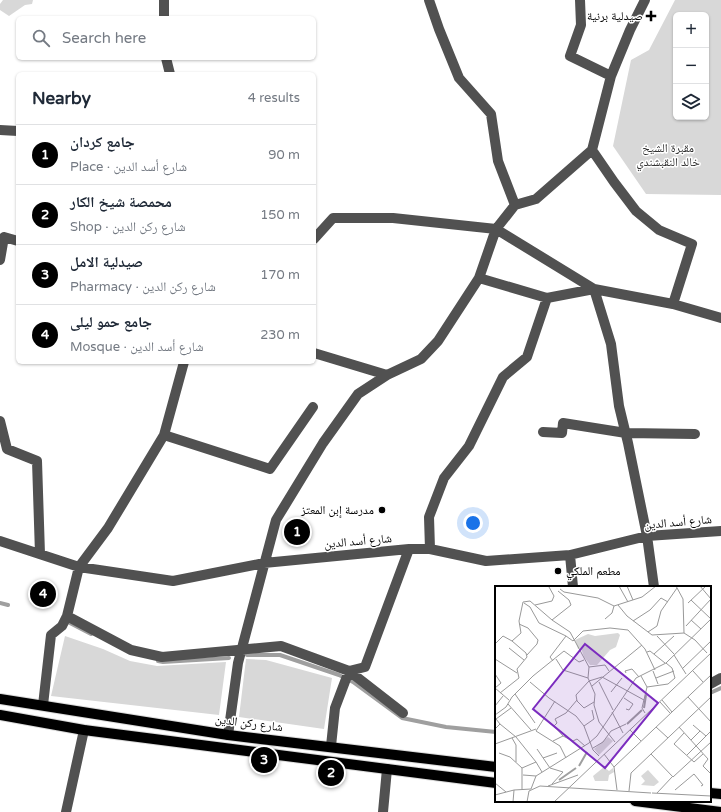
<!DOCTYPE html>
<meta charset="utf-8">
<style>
:root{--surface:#fff;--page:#f2f2f3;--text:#1f2937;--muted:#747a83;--line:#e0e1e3;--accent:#000}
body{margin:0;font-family:"Varela Round","Noto Naskh Arabic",sans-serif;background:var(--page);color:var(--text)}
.controls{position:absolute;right:12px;top:12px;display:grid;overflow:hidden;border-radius:6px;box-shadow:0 1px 3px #0004}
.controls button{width:36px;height:36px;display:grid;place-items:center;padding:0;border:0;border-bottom:1px solid var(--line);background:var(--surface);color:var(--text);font:20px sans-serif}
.you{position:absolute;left:473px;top:523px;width:14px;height:14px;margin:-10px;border:3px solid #fff;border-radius:50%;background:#1a73e8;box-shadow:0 0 0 6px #1a73e833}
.badge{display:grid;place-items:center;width:26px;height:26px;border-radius:50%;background:var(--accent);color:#fff;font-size:13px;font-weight:700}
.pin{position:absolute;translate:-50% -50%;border:2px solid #fff;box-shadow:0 1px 4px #0006}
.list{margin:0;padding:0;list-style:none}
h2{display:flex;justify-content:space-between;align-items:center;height:52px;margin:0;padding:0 16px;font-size:17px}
h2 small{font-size:13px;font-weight:400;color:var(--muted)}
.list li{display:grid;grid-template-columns:26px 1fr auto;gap:12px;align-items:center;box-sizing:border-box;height:60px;padding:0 16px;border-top:1px solid var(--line)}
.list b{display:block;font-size:15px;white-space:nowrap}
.list p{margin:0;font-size:13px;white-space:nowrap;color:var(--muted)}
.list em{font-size:13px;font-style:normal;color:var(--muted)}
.icon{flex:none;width:22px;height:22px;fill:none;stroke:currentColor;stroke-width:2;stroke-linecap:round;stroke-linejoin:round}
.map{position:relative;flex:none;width:721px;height:812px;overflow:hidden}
.search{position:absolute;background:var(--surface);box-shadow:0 1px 3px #0004;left:16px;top:16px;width:300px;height:44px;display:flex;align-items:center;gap:10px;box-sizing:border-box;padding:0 14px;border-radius:6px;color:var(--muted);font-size:15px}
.panel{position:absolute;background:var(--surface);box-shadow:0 1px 3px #0004;left:16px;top:72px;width:300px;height:292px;border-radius:6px}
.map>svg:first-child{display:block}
</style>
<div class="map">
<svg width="721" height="812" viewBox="0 0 721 812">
<rect width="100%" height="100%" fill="#fff"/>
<path fill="#d8d8d8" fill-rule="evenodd" d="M3 0H33L32 4 25 5 9 16 0 10V4Z
M675 0H721V195L646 194 613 146 631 60 649 50ZM676 15H706V117H676Z
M65 636 103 649 130 661 157 666 226 662 219 715 51 696Z
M246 659 266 660 332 678 324 729 239 717Z"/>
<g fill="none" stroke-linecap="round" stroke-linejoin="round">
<path stroke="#9f9f9f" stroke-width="4" d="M0 603 8 605
M68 622 91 634
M247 655H280L339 675 353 682 402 718 446 727 496 732
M158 661 163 662 229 658
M710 693 721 688"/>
<defs>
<path id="major" d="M0 699 228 735 496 767
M0 715 84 730 496 783
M710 793 721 794
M635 801 721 812"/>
</defs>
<use href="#major" stroke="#dbdbdb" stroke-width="12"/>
<path stroke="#515151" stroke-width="10" d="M429 0 439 29 459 78 491 114 498 161 515 205
M580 0 581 25 570 56 611 76
M164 18V0
M166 58 170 74
M0 130 18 131
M592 150 614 182 636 211 659 230 692 244 673 304
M314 239 333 218H393L496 229 594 289 611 344 619 406 628 443 647 536 654 587
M0 260 4 237 18 241
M479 278 547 298 594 289 673 304 721 318
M314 353 387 375
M0 421 7 449 37 461 40 554
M543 432 562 433 563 423 626 433 695 434
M164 435 270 469 313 407
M0 541 79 567 173 581 264 563 409 549H430L486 561 570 555 647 536 721 531
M430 549 429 517 444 478 469 446 503 377 527 357 547 298
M570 555 573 587
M67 616 131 650 162 657 281 646 349 671 403 713
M710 684 721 678
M43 705 51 635 62 626 67 616 79 567 108 528 164 435 184 362
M228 735 238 663 276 520 323 443 358 394 387 375 421 359 438 341 479 278 496 229 515 205 536 199 592 150 611 76 630 30 645 0
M331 746 335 708 349 671 365 667 409 549
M66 812 84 730
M383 812 387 769"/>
<use href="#major" stroke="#000" stroke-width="10"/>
</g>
<g fill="#000" stroke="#fff" stroke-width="1.5">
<path d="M649 10h4v4h4v4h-4v4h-4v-4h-4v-4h4z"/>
<circle cx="382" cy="510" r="4"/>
<circle cx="558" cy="571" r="4"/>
</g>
<g text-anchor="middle" stroke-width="3" stroke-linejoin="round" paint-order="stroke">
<g font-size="12" fill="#000" stroke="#fff" text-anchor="end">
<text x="643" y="20">صيدلية برنية</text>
<text x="374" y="514">مدرسة إبن المعتز</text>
<text x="566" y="575" text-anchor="start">مطعم الملكي</text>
</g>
<g font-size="12" fill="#2f2f2f" stroke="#fff">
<text x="668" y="152">مقبرة الشيخ<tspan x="668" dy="14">خالد النقبشندي</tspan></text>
</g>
<g font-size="12" fill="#000" stroke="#fff">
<text transform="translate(678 522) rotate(-5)" y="4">شارع أسد الدين</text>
<text transform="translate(358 541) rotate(-5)" y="4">شارع أسد الدين</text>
<text transform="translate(249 723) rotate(7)" y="4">شارع ركن الدين</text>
</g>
</g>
<g transform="translate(495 586)">
<rect width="216" height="216" fill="#fff"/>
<path d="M123 47 125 49 121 61 115 64 102 79H95L89 71 86 62 83 63 80 54 93 48 100 50ZM113 151 118 155 104 169 99 163ZM109 181 114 185 118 182 119 186 114 189 113 195H100L98 190ZM153 184 164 196 159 200 146 199 150 195 146 190Z" fill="#d8d8d8"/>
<path fill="none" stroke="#9f9f9f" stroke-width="2" d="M149 122 151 109M132 138 147 124M84 180 92 166M64 194 81 182"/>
<path fill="none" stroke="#999" stroke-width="1" d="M124 0 133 16M132 0 138 14M181 0 188 13 189 47M205 0 216 13M65 3 69 6 103 12 119 20M196 14 216 33M28 16 35 15 57 34 75 46 94 81 93 92 100 108 99 119 104 136 120 156M29 17 35 21 44 37 71 50M193 17 211 0M40 19 57 15 59 10 54 1M123 19 132 30 157 49 189 47 200 54 212 67M110 33 117 27 119 20 147 11 161 0M57 34 76 19 74 14 63 5M196 34 206 43M138 35 155 24 166 12 173 16M24 38 33 42 43 54 42 58 32 69M191 40 216 13M153 46 162 40 166 25 182 2M162 50 179 68M0 58 8 50 17 55M14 62 29 74M152 66 155 65 170 77M159 68 179 50M179 69 191 88M0 73 22 87M61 73 68 84 93 92M58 75 55 71 71 50 78 55 88 45 115 42 133 44 150 63 160 84M94 81 110 79 114 85M187 83 216 55M158 85 163 98M198 85 208 96M131 87 130 85 137 83 144 91M0 88 6 97 0 102M146 90 152 101 147 122 150 127M161 92 179 85M35 96 54 112 81 130 89 140 98 164 104 170M104 96 118 124M97 100 147 59M152 101 173 98 180 92 177 82 171 77M0 102 14 114M116 106 127 92M5 107 24 92 22 83 32 71 31 67 17 55 26 47 24 35 28 16M20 108 40 137M193 111 216 136M129 112 138 118 134 124 131 123M167 114 177 126M60 115 41 145 65 160 71 172M99 116 89 122 82 115 81 109 94 95 107 91 149 114M165 116 175 127M13 118 36 144M0 120 8 110M117 126 128 147M0 129 11 121 17 111 38 90 69 65 84 76 89 74M5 138 1 133 16 122M198 139 211 150M89 140 99 133 97 124M161 141 173 152M184 141 213 173 208 180 216 188M0 143 5 138 21 151 41 176M135 144 146 155M189 147 179 158 199 176 208 168M68 150 59 140 62 137 60 133 71 127 82 114M17 152 21 159V176M196 154 205 145M58 155 68 150 78 155 82 153 90 160M0 158 41 143M98 162 108 156 116 145 131 138M42 163 55 182 68 186 57 198M4 167 15 171 27 182M109 168 119 181 122 204M156 168 178 191 216 156M192 169 216 145M48 172 62 167M119 181 216 89M28 189 41 190M0 197 11 206M53 200 83 189M27 203V182L41 176 47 186M180 204 199 188 208 199 206 200M134 205 136 187 216 111M157 207 216 210M162 207 177 191M0 209 19 204 36 203 41 190 94 157 102 150 141 92 171 77 216 33M18 216 19 204M32 216 34 205 45 200 156 207M59 216 216 67"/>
<path fill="#7b2cbf" fill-opacity="0.15" stroke="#7b2cbf" stroke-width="2" d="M90 58 163 117 110 182 38 123Z"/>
<rect width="216" height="216" fill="none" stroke="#000" stroke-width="2"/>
</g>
</svg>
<div class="controls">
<button>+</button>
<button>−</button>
<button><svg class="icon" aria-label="layers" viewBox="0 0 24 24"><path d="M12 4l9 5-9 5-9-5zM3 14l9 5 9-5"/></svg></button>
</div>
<div class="you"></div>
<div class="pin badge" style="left:297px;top:532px">1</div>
<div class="pin badge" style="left:331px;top:773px">2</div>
<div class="pin badge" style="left:264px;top:760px">3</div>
<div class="pin badge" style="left:43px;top:594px">4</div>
<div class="search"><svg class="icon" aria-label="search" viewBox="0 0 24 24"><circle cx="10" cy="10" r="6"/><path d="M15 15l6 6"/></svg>Search here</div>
<section class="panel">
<h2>Nearby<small>4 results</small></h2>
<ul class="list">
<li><span class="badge">1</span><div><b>جامع كردان</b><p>Place · شارع أسد الدين</p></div><em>90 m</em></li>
<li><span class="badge">2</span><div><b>محمصة شيخ الكار</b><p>Shop · شارع ركن الدين</p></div><em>150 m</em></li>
<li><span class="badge">3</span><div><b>صيدلية الامل</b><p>Pharmacy · شارع ركن الدين</p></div><em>170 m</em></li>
<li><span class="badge">4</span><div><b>جامع حمو ليلى</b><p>Mosque · شارع أسد الدين</p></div><em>230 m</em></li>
</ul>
</section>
</div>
